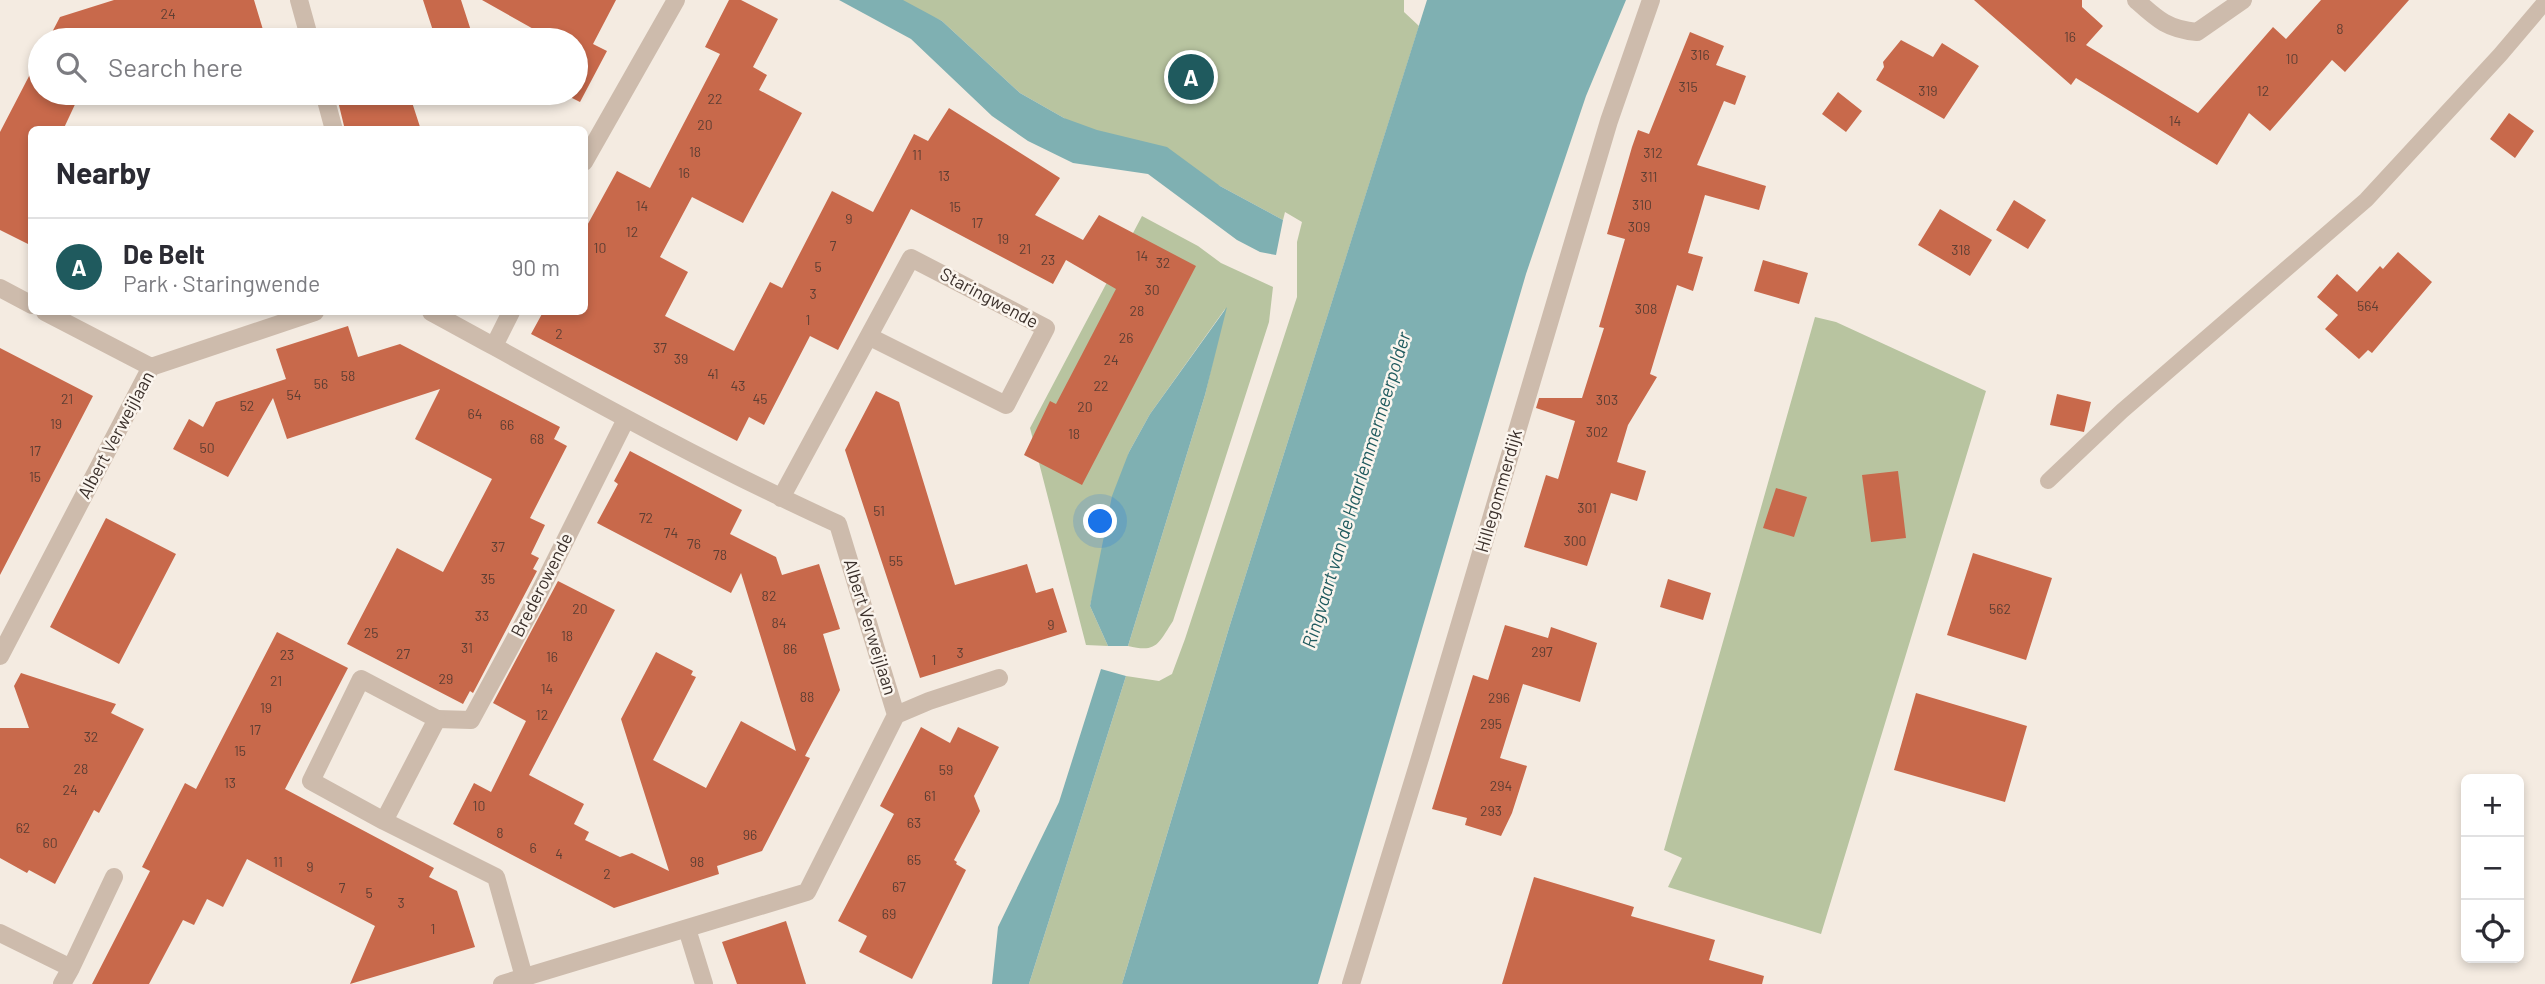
<!DOCTYPE html>
<meta charset="utf-8">
<style>
:root{--surface:#fff;--page:#f2f2f3;--text:#2b2b33;--muted:#7c7c81;--line:#e1e1e2;--accent:#1f5a5e}
body{margin:0;font-family:Barlow,sans-serif;background:var(--page);color:var(--text)}
.controls{position:absolute;right:21px;bottom:21px;display:grid;overflow:hidden;border-radius:10px;box-shadow:0 4px 10px #0003}
.controls button{width:63px;height:63px;display:grid;place-items:center;padding:0;border:0;border-bottom:2px solid var(--line);background:var(--surface);color:var(--text);font:35px sans-serif}
.you{position:absolute;left:1101px;top:522px;width:24px;height:24px;margin:-18px;border:5px solid #fff;border-radius:50%;background:#1a73e8;box-shadow:0 0 0 10px #1a73e833}
.badge{display:grid;place-items:center;width:46px;height:46px;border-radius:50%;background:var(--accent);color:#fff;font-size:23px;font-weight:700}
.pin{position:absolute;translate:-50% -50%;border:4px solid #fff;box-shadow:0 2px 7px #0006}
.list{margin:0;padding:0;list-style:none}
h2{display:flex;justify-content:space-between;align-items:center;height:91px;margin:0;padding:0 28px;font-size:30px}
h2 small{font-size:23px;font-weight:400;color:var(--muted)}
.list li{display:grid;grid-template-columns:46px 1fr auto;gap:21px;align-items:center;box-sizing:border-box;height:98px;padding:0 28px;border-top:2px solid var(--line)}
.list b{display:block;font-size:26px;white-space:nowrap}
.list p{margin:0;font-size:23px;white-space:nowrap;color:var(--muted)}
.list em{font-size:23px;font-style:normal;color:var(--muted)}
.icon{flex:none;width:38px;height:38px;fill:none;stroke:currentColor;stroke-width:2;stroke-linecap:round;stroke-linejoin:round}
.map{position:relative;flex:none;width:2545px;height:984px;overflow:hidden}
.search{position:absolute;background:var(--surface);box-shadow:0 4px 10px #0003;left:28px;top:28px;width:560px;height:77px;display:flex;align-items:center;gap:18px;box-sizing:border-box;padding:0 24px;border-radius:38px;color:var(--muted);font-size:26px}
.panel{position:absolute;background:var(--surface);box-shadow:0 4px 10px #0003;left:28px;top:126px;width:560px;height:189px;border-radius:10px}
.map>svg:first-child{display:block}
</style>
<div class="map">
<svg width="2545" height="984" viewBox="0 0 2545 984">
<rect width="100%" height="100%" fill="#f4ebe1"/>
<path fill="#b8c4a0" d="M897 0H1404V12L1419 26 1229 628 1122 984H1029L1126 676 1159 681 1172 674 1185 639 1297 297V242L1302 222 1285 212 1283 220 1220 186 1085 136 1064 118 1020 93 942 21Z
M1142 216 1198 246 1221 263 1273 287 1269 322 1173 621C1158 644 1157 653 1128 646L1205 395 1225 309 1150 414 1129 452 1090 606 1108 646 1086 645 1030 428Z
M1815 317 1836 322 1986 391 1821 934 1668 887 1682 858 1664 850Z"/>
<path fill="#7fb0b2" d="M839 0H903L942 21 1020 93 1064 118 1097 130 1167 147 1220 186 1283 220 1276 255 1260 252 1237 240 1148 174 1073 163 1028 141 992 116 911 39Z
M1427 0H1626L1586 96 1526 274 1318 984H1122L1229 628Z
M1227 307 1205 395 1128 646H1108L1090 606 1112 496 1129 452 1150 414Z
M1101 669 1126 676 1029 984H992L998 927 1059 802Z"/>
<path fill="#c8694b" d="M114 0H254L264 33 242 40H48L60 17Z
M423 0H461L474 40H436Z
M482 0H616L593 44 607 51 580 102 562 93H576V40H553Z
M729 0H741L778 19 753 67 767 75 759 90 802 113 743 223 692 197 660 257 688 272 665 316 734 351 770 282 782 288 832 191 873 212 914 134 928 141 949 108 1060 178 1035 215 1083 240 1099 215 1196 266 1082 485 1024 455 1050 401 1056 404 1116 289 1066 260 1053 284 911 209 838 350 810 336 764 425 749 417 737 441 531 334 543 312H584V231L617 171 650 188 720 54 705 47Z
M1974 0H2082V7L2103 26 2086 45 2198 113 2273 27 2286 39 2321 0H2409L2345 72 2332 60 2270 131 2249 113 2217 165 2076 78 2071 85Z
M1690 32 1724 46 1716 65 1746 76 1735 105 1724 101 1697 165 1766 186 1759 210 1705 195 1688 253 1703 257 1693 291 1677 285 1650 374 1657 377 1628 425 1617 462 1646 471 1637 501 1611 493 1587 566 1524 547 1546 475 1558 479 1575 421 1536 408 1539 398H1582L1604 328 1599 327 1625 239 1607 234 1632 147 1638 130 1649 134Z
M1901 40 1933 57 1942 43 1979 66 1944 119 1876 80 1884 67 1883 62Z
M40 55V93H73L72 95 78 98 63 130H32V246L0 230V132Z
M1838 92 1862 111 1846 132 1822 114Z
M336 93H409L421 130H345Z
M2509 113 2534 131 2515 158 2490 139Z
M2014 200 2046 220 2028 249 1996 230Z
M1940 209 1992 240 1970 276 1918 245Z
M2398 252 2432 282 2372 353 2368 350 2359 359 2325 329 2338 315 2317 297 2337 274 2357 292 2380 266 2383 269Z
M1763 260 1808 273 1799 304 1754 291Z
M348 326 358 357 400 344 560 427 554 439 567 446 530 518 545 525 531 554 539 558 533 569 537 571 473 693 470 691 463 704 347 644 397 548 443 572 492 479 415 439 440 389 287 439 273 398 228 477 173 449 189 419 203 427 216 402 286 379 276 349Z
M0 348 93 396 0 575Z
M876 391 899 402 955 585 1027 564 1036 593 1053 588 1067 632 920 678 845 450Z
M2057 394 2091 402 2084 432 2050 425Z
M630 451 742 510 730 534 776 557 782 575 819 564 840 629 823 634 840 690 805 756 810 758 762 851 717 866 719 874 614 908 453 824 474 783 491 792 526 721 493 703 558 581 615 610 529 775 584 804 574 824 589 832 585 840 620 857 632 853 669 871 621 719 656 652 693 671 691 675 696 677 653 760 706 788 741 721 796 751 741 573 731 593 597 523 618 484 614 481Z
M1898 471 1906 538 1871 542 1862 475Z
M1776 488 1807 497 1794 537 1763 528Z
M106 518 176 554 119 664 50 627Z
M1973 553 2052 578 2026 660 1947 635Z
M1668 579 1711 593 1703 620 1660 607Z
M1505 625 1548 638 1551 627 1597 643 1580 702 1523 684 1500 758 1527 766 1512 813 1501 836 1465 825 1467 818 1432 809 1473 675 1488 680Z
M277 632 348 668 285 789 434 868 429 877 457 891 475 947 350 984 375 926 247 859 223 907 207 899 194 925 183 920 149 984H92L150 871 142 867 185 783 196 789Z
M21 673 116 704 111 713 144 729 99 813 94 810 55 884 29 870 27 873 0 858V728H29L14 686Z
M1916 693 2027 726 2005 802 1894 770Z
M921 727 950 743 958 727 999 747 974 796 980 811 954 860 957 862 956 864 966 870 912 979 859 952 867 936 838 921 894 814 880 806Z
M1534 877 1634 907 1631 916 1715 940 1709 960 1764 976 1762 984H1502Z
M786 921 806 984H737L722 942Z"/>
<g fill="none" stroke-linecap="round" stroke-linejoin="round">
<path stroke="#cdbbac" stroke-width="16" d="M2048 481 2122 411 2366 200 2500 55 2545 2"/>
<path stroke="#cdbbac" stroke-width="18" d="M437 719 471 720 529 613"/>
<path stroke="#cdbbac" stroke-width="18" d="M299 0 310 40
M2136 0C2157 19 2167 29 2197 32L2243 0
M324 93 334 130
M584 162 676 0
M0 288 32 305
M45 312 151 367
M431 312C565 385 699 461 838 524L896 715 807 892 502 984
M494 346 511 312
M781 498 911 258 1046 328 1006 405 870 337
M529 613 626 419
M0 656 151 367 315 312
M896 715 929 701 999 678
M384 821 437 719 361 679 311 781 384 821 496 877 524 977
M687 929 704 984
M0 933 71 968 114 877
M62 984 71 968"/>
<path stroke="#cdbbac" stroke-width="18" d="M1351 984 1421 755 1609 121 1651 0"/>
</g>
<g text-anchor="middle" stroke-width="5" stroke-linejoin="round" paint-order="stroke">
<g font-size="14" fill="#5e3e33">
<text x="168" y="19">24</text>
<text x="2340" y="34">8</text>
<text x="2070" y="42">16</text>
<text x="1700" y="60">316</text>
<text x="2292" y="64">10</text>
<text x="1688" y="92">315</text>
<text x="1928" y="96">319</text>
<text x="2263" y="96">12</text>
<text x="715" y="104">22</text>
<text x="2175" y="126">14</text>
<text x="705" y="130">20</text>
<text x="695" y="157">18</text>
<text x="1653" y="158">312</text>
<text x="917" y="160">11</text>
<text x="684" y="178">16</text>
<text x="944" y="181">13</text>
<text x="1649" y="182">311</text>
<text x="1642" y="210">310</text>
<text x="642" y="211">14</text>
<text x="955" y="212">15</text>
<text x="849" y="224">9</text>
<text x="977" y="228">17</text>
<text x="1639" y="232">309</text>
<text x="632" y="237">12</text>
<text x="1003" y="244">19</text>
<text x="833" y="251">7</text>
<text x="600" y="253">10</text>
<text x="1025" y="254">21</text>
<text x="1961" y="255">318</text>
<text x="1142" y="261">14</text>
<text x="1048" y="265">23</text>
<text x="1163" y="268">32</text>
<text x="818" y="272">5</text>
<text x="1152" y="295">30</text>
<text x="813" y="299">3</text>
<text x="2368" y="311">564</text>
<text x="1646" y="314">308</text>
<text x="1137" y="316">28</text>
<text x="808" y="325">1</text>
<text x="559" y="339">2</text>
<text x="1126" y="343">26</text>
<text x="660" y="353">37</text>
<text x="681" y="364">39</text>
<text x="1111" y="365">24</text>
<text x="713" y="379">41</text>
<text x="348" y="381">58</text>
<text x="321" y="389">56</text>
<text x="738" y="391">43</text>
<text x="1101" y="391">22</text>
<text x="294" y="400">54</text>
<text x="67" y="404">21</text>
<text x="760" y="404">45</text>
<text x="1607" y="405">303</text>
<text x="247" y="411">52</text>
<text x="1085" y="412">20</text>
<text x="475" y="419">64</text>
<text x="56" y="429">19</text>
<text x="507" y="430">66</text>
<text x="1597" y="437">302</text>
<text x="1074" y="439">18</text>
<text x="537" y="444">68</text>
<text x="207" y="453">50</text>
<text x="35" y="456">17</text>
<text x="35" y="482">15</text>
<text x="1587" y="513">301</text>
<text x="879" y="516">51</text>
<text x="646" y="523">72</text>
<text x="671" y="538">74</text>
<text x="1575" y="546">300</text>
<text x="694" y="549">76</text>
<text x="498" y="552">37</text>
<text x="720" y="560">78</text>
<text x="896" y="566">55</text>
<text x="488" y="584">35</text>
<text x="769" y="601">82</text>
<text x="580" y="614">20</text>
<text x="2000" y="614">562</text>
<text x="482" y="621">33</text>
<text x="779" y="628">84</text>
<text x="1051" y="630">9</text>
<text x="371" y="638">25</text>
<text x="567" y="641">18</text>
<text x="467" y="653">31</text>
<text x="790" y="654">86</text>
<text x="1542" y="657">297</text>
<text x="960" y="658">3</text>
<text x="403" y="659">27</text>
<text x="287" y="660">23</text>
<text x="552" y="662">16</text>
<text x="934" y="665">1</text>
<text x="446" y="684">29</text>
<text x="276" y="686">21</text>
<text x="547" y="694">14</text>
<text x="807" y="702">88</text>
<text x="1499" y="703">296</text>
<text x="266" y="713">19</text>
<text x="542" y="720">12</text>
<text x="1491" y="729">295</text>
<text x="255" y="735">17</text>
<text x="91" y="742">32</text>
<text x="240" y="756">15</text>
<text x="81" y="774">28</text>
<text x="946" y="775">59</text>
<text x="230" y="788">13</text>
<text x="1501" y="791">294</text>
<text x="70" y="795">24</text>
<text x="930" y="801">61</text>
<text x="479" y="811">10</text>
<text x="1491" y="816">293</text>
<text x="914" y="828">63</text>
<text x="23" y="833">62</text>
<text x="500" y="838">8</text>
<text x="750" y="840">96</text>
<text x="50" y="848">60</text>
<text x="533" y="853">6</text>
<text x="559" y="859">4</text>
<text x="914" y="865">65</text>
<text x="278" y="867">11</text>
<text x="697" y="867">98</text>
<text x="310" y="872">9</text>
<text x="607" y="879">2</text>
<text x="899" y="892">67</text>
<text x="342" y="893">7</text>
<text x="369" y="898">5</text>
<text x="401" y="908">3</text>
<text x="889" y="919">69</text>
<text x="433" y="934">1</text>
</g>
<g font-size="18" fill="#3b302b" stroke="#fbf5ee">
<text transform="translate(989 298) rotate(28)" y="6">Staringwende</text>
<text transform="translate(116 435) rotate(-62)" y="6">Albert Verweijlaan</text>
<text transform="translate(1499 491) rotate(-74)" y="6">Hillegommerdijk</text>
<text transform="translate(542 585) rotate(-63)" y="6">Brederowende</text>
<text transform="translate(870 627) rotate(73)" y="6">Albert Verweijlaan</text>
</g>
<g font-size="19" font-style="italic" fill="#1f5a5e" stroke="#fbf5ee">
<text transform="translate(1356 490) rotate(-73)" y="7">Ringvaart van de Haarlemmermeerpolder</text>
</g>
</g>
</svg>
<div class="controls">
<button>+</button>
<button>−</button>
<button><svg class="icon" aria-label="locate" viewBox="0 0 24 24"><circle cx="12" cy="12" r="6"/><path d="M12 2v4M12 18v4M2 12h4M18 12h4"/></svg></button>
</div>
<div class="you"></div>
<div class="pin badge" style="left:1191px;top:77px">A</div>
<div class="search"><svg class="icon" aria-label="search" viewBox="0 0 24 24"><circle cx="10" cy="10" r="6"/><path d="M15 15l6 6"/></svg>Search here</div>
<section class="panel">
<h2>Nearby<small></small></h2>
<ul class="list">
<li><span class="badge">A</span><div><b>De Belt</b><p>Park · Staringwende</p></div><em>90 m</em></li>
</ul>
</section>
</div>
